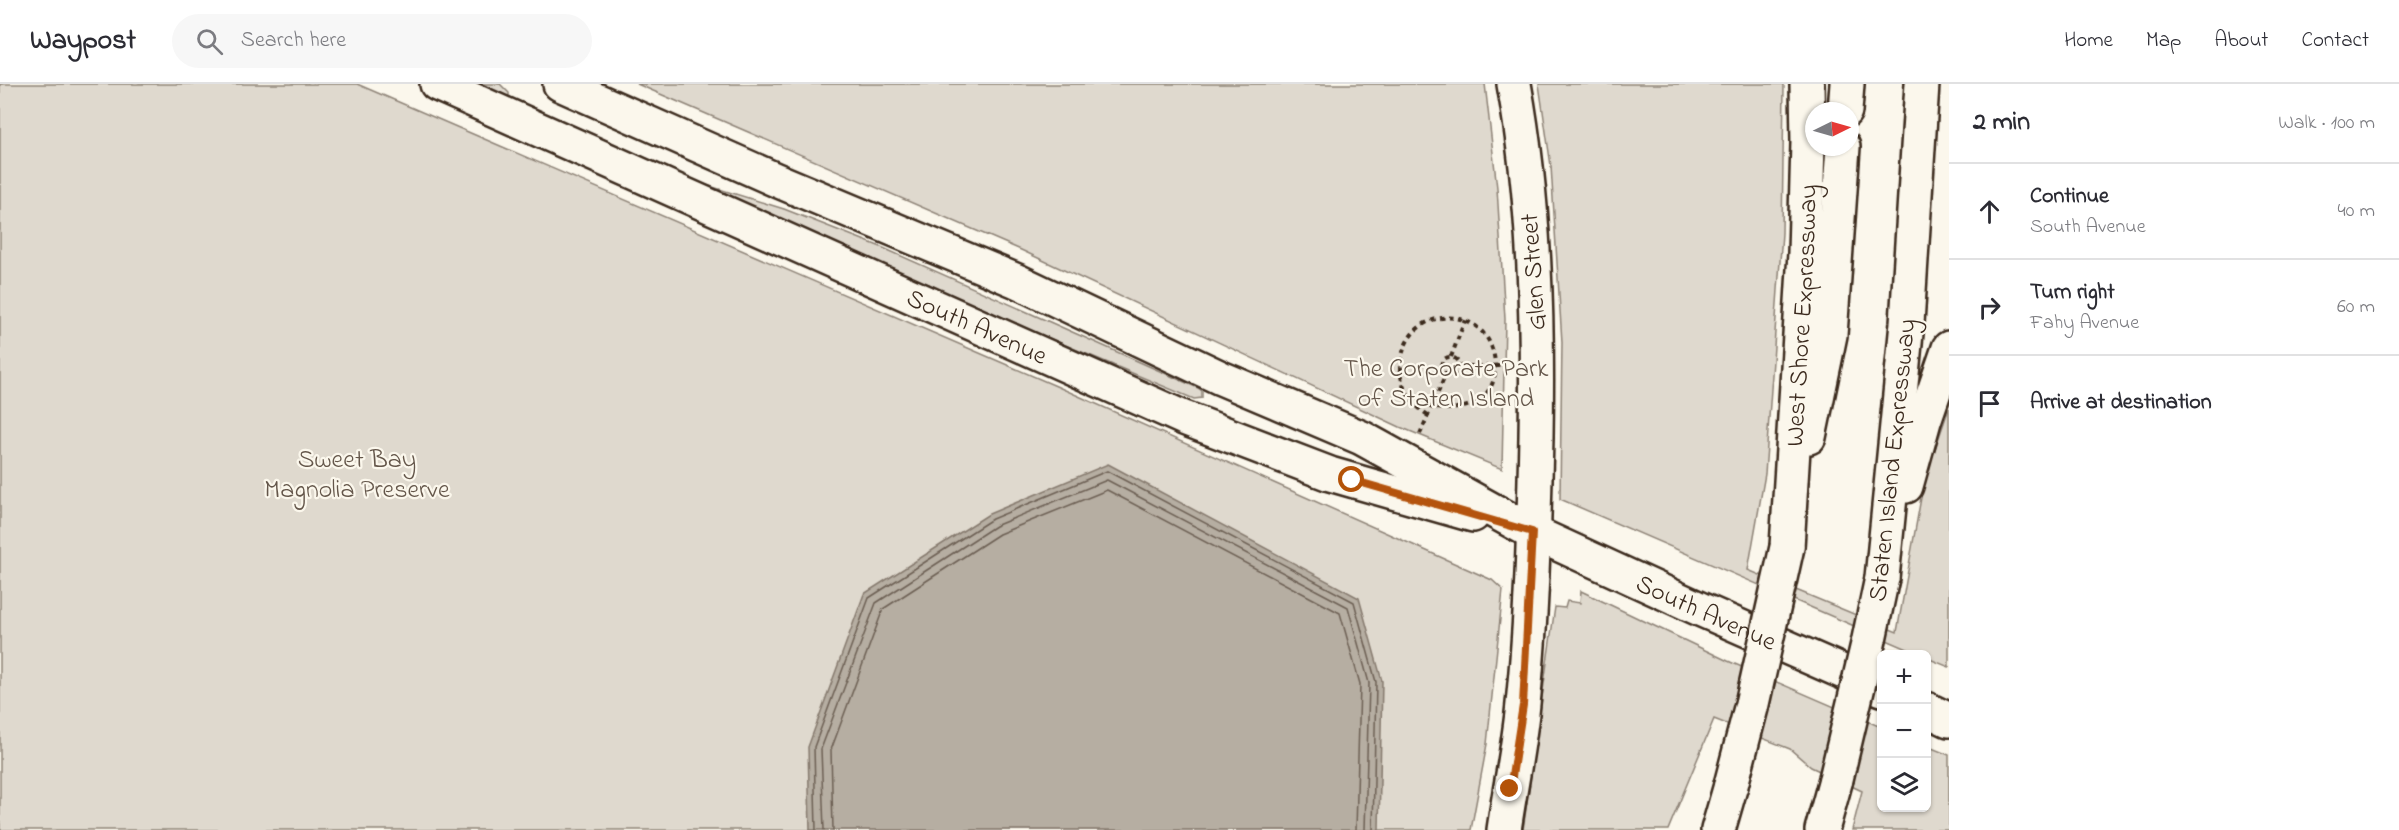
<!DOCTYPE html>
<meta charset="utf-8">
<style>
:root{--surface:#fff;--page:#f7f7f7;--text:#2b2b33;--muted:#7c7c81;--line:#e1e1e2}
body{margin:0;font-family:"Indie Flower",sans-serif;background:var(--page);color:var(--text)}
.controls{position:absolute;right:18px;bottom:18px;display:grid;overflow:hidden;border-radius:9px;box-shadow:0 2px 4px #0004}
.controls button{width:54px;height:54px;display:grid;place-items:center;padding:0;border:0;border-bottom:2px solid var(--line);background:var(--surface);color:var(--text);font:30px sans-serif}
.compass{position:absolute;left:1805px;top:18px;width:54px;height:54px;border-radius:50%;background:var(--surface);box-shadow:0 2px 4px #0004;rotate:85deg}
.stop{position:absolute;width:18px;height:18px;margin:-14px;border:4px solid #b45309;border-radius:50%;background:#fff}
.stop.end{background:#b45309;border-color:#fff;box-shadow:0 2px 6px #0008}
.list{margin:0;padding:0;list-style:none}
h2{display:flex;justify-content:space-between;align-items:center;height:78px;margin:0;padding:0 24px;font-size:26px}
h2 small{font-size:20px;font-weight:400;color:var(--muted)}
.list li{display:grid;grid-template-columns:39px 1fr auto;gap:18px;align-items:center;box-sizing:border-box;height:96px;padding:0 24px;border-top:2px solid var(--line)}
.list b{display:block;font-size:22px;white-space:nowrap}
.list p{margin:0;font-size:20px;white-space:nowrap;color:var(--muted)}
.list em{font-size:20px;font-style:normal;color:var(--muted)}
.icon{flex:none;width:33px;height:33px;fill:none;stroke:currentColor;stroke-width:2;stroke-linecap:round;stroke-linejoin:round}
.map{position:relative;flex:none;width:1949px;height:746px;overflow:hidden}
header{display:flex;align-items:center;gap:36px;box-sizing:border-box;height:84px;padding:0 30px;background:var(--surface);border-bottom:2px solid var(--line)}
header strong{font-size:28px}
nav{display:flex;gap:33px;margin-inline-start:auto;font-size:21px}
.search{width:420px;height:54px;background:var(--page);display:flex;align-items:center;gap:15px;box-sizing:border-box;padding:0 21px;border-radius:33px;color:var(--muted);font-size:22px}
main{display:flex}
aside{flex:1;background:var(--surface)}
.map>svg:first-child{display:block}
</style>
<header>
<strong>Waypost</strong>
<div class="search"><svg class="icon" aria-label="search" viewBox="0 0 24 24"><circle cx="10" cy="10" r="6"/><path d="M15 15l6 6"/></svg>Search here</div>
<nav><a>Home</a><a>Map</a><a>About</a><a>Contact</a></nav>
</header>
<main>
<div class="map">
<svg width="1949" height="746" viewBox="0 0 1949 746">
<rect width="100%" height="100%" fill="#fbf7ec"/>
<filter id="ink" filterUnits="userSpaceOnUse"><feTurbulence type="fractalNoise" baseFrequency=".0167" numOctaves="2"/><feDisplacementMap in="SourceGraphic" scale="12" xChannelSelector="R" yChannelSelector="G"/><feConvolveMatrix kernelMatrix="1 2 1 2 8 2 1 2 1" color-interpolation-filters="sRGB"/></filter>
<g filter="url(#ink)">
<path fill="#dfd9ce" stroke="#8d8276" stroke-width="1.5" d="M0 0H357L1056 302 1492 496 1503 506 1487 660 1471 746H0Z
M463 0H500L509 9V14L506 17Z
M637 0H1485L1497 104 1505 235 1502 385 1400 343 1021 166Z
M1539 0H1784L1782 149 1765 390 1748 486 1897 548 1924 397 1949 324V583L1927 574 1926 570H1919L1560 415 1562 258 1551 82Z
M703 100 784 125 881 163 1198 304 1202 307V314L1194 315 932 205 929 200 913 196 701 105Z
M1581 507 1728 577 1881 643 1882 724H1926L1927 662 1949 671V746H1852L1862 707 1811 683 1790 665 1714 635 1668 746H1523L1555 523 1565 524 1567 517 1580 519Z"/>
<path fill="#b6aea2" stroke="#85796d" stroke-width="1.5" d="M1108 380 1359 514 1382 597 1379 746H810L808 663 864 510 989 430Z"/>
<g fill="none" stroke-linecap="round" stroke-linejoin="round">
<path stroke="#6c5f53" stroke-width="1.5" d="M816 746 814 663 869 514 992 435 1107 387 1354 518 1376 598 1373 746
M824 746 821 665 876 519 995 442 1107 396 1348 523 1369 599 1365 746
M833 746 831 666 883 525 999 450 1107 406 1340 529 1360 600 1356 746"/>
<defs>
<g id="minor">
<path id="s1" d="M437 0 1184 334 1330 390 1473 431"/>
<path id="s2" d="M560 0 774 95 1017 197 1221 294 1362 354 1532 448 1702 526 1882 605"/>
<path d="M1926 625 1949 636"/>
<path d="M1504 746C1510 704 1519 662 1523 620 1532 532 1534 442 1536 353 1538 235 1535 116 1514 0"/>
</g>
<g id="highway">
<path d="M1845 27 1847 0"/>
<path d="M1809 353 1830 251 1843 63"/>
<path d="M1906 402 1924 337 1949 264"/>
<path id="s3" d="M1787 463 1805 169 1808 58 1807 0"/>
<path d="M1882 494 1907 239 1922 0"/>
<path d="M1718 746 1731 701"/>
<path d="M1822 746 1836 695"/>
</g>
</defs>
<use href="#minor" stroke="#3b2a1e" stroke-width="38"/>
<use href="#highway" stroke="#3b2a1e" stroke-width="38"/>
<path stroke="#3b2a1e" stroke-width="4" stroke-dasharray="4.5 4.5" stroke-linecap="butt" d="M1441 282a9 9 0 1 1 18 0a9 9 0 1 1-18 0Z
M1451 273 1465 236
M1459 282H1506
M1428 331C1410 319 1399 303 1401 281 1404 219 1490 217 1495 279 1498 317 1463 330 1431 323
M1420 350 1446 290"/>
<use href="#minor" stroke="#fbf7ec" stroke-width="33"/>
<use href="#highway" stroke="#fbf7ec" stroke-width="33"/>
<defs>
<path id="highway-bridge" d="M1836 695 1868 560 1882 494
M1731 701 1752 620 1787 463"/>
</defs>
<use href="#highway-bridge" stroke="#3b2a1e" stroke-width="38" stroke-linecap="butt"/>
<use href="#highway-bridge" stroke="#fbf7ec" stroke-width="33"/>
</g>
</g>
<g fill="none" stroke-linecap="round" stroke-linejoin="round" filter="url(#ink)">
<path stroke="#b45309" stroke-width="8" d="M1352 396 1532 448 1523 621 1510 705"/>
</g>
<g text-anchor="middle" stroke-width="4.5" stroke-linejoin="round" paint-order="stroke">
<g font-size="26" fill="#3b2a1e" stroke="#fbf7ec">
<text transform="translate(1532 188) rotate(-94)" y="9">Glen Street</text>
<text dy="9" stroke="none"><textPath href="#s3" startOffset="232">West Shore Expressway</textPath></text>
<text dy="9" stroke="none"><textPath href="#s1" startOffset="592">South Avenue</textPath></text>
<text transform="translate(1891 376) rotate(-84)" y="9">Staten Island Expressway</text>
<text dy="9" stroke="none"><textPath href="#s2" startOffset="1263">South Avenue</textPath></text>
</g>
<g font-size="26" fill="#64564a" stroke="#fbf7ec">
<text x="1446" y="292">The Corporate Park<tspan x="1446" dy="30">of Staten Island</tspan></text>
<text x="357" y="383">Sweet Bay<tspan x="357" dy="30">Magnolia Preserve</tspan></text>
</g>
</g>
</svg>
<div class="controls">
<button>+</button>
<button>−</button>
<button><svg class="icon" aria-label="layers" viewBox="0 0 24 24"><path d="M12 4l9 5-9 5-9-5zM3 14l9 5 9-5"/></svg></button>
</div>
<svg class="compass" viewBox="-18 -18 36 36"><path d="M0-13l5 13h-10z" fill="#e53935"/><path d="M0 13l5-13h-10z" fill="#7c7c81"/></svg>
<div class="stop" style="left:1352px;top:396px"></div>
<div class="stop end" style="left:1510px;top:705px"></div>
</div>
<aside>
<h2>2 min<small>Walk · 100 m</small></h2>
<ul class="list">
<li><svg class="icon" aria-label="ahead" viewBox="0 0 24 24"><path d="M12 20V5M6 11l6-6 6 6"/></svg><div><b>Continue</b><p>South Avenue</p></div><em>40 m</em></li>
<li><svg class="icon" aria-label="right" viewBox="0 0 24 24"><path d="M7 20v-9h11M14 6l5 5-5 5"/></svg><div><b>Turn right</b><p>Fahy Avenue</p></div><em>60 m</em></li>
<li><svg class="icon" aria-label="arrive" viewBox="0 0 24 24"><path d="M6 21V4h12l-3 4 3 4H6"/></svg><div><b>Arrive at destination</b></div></li>
</ul>
</aside>
</main>
